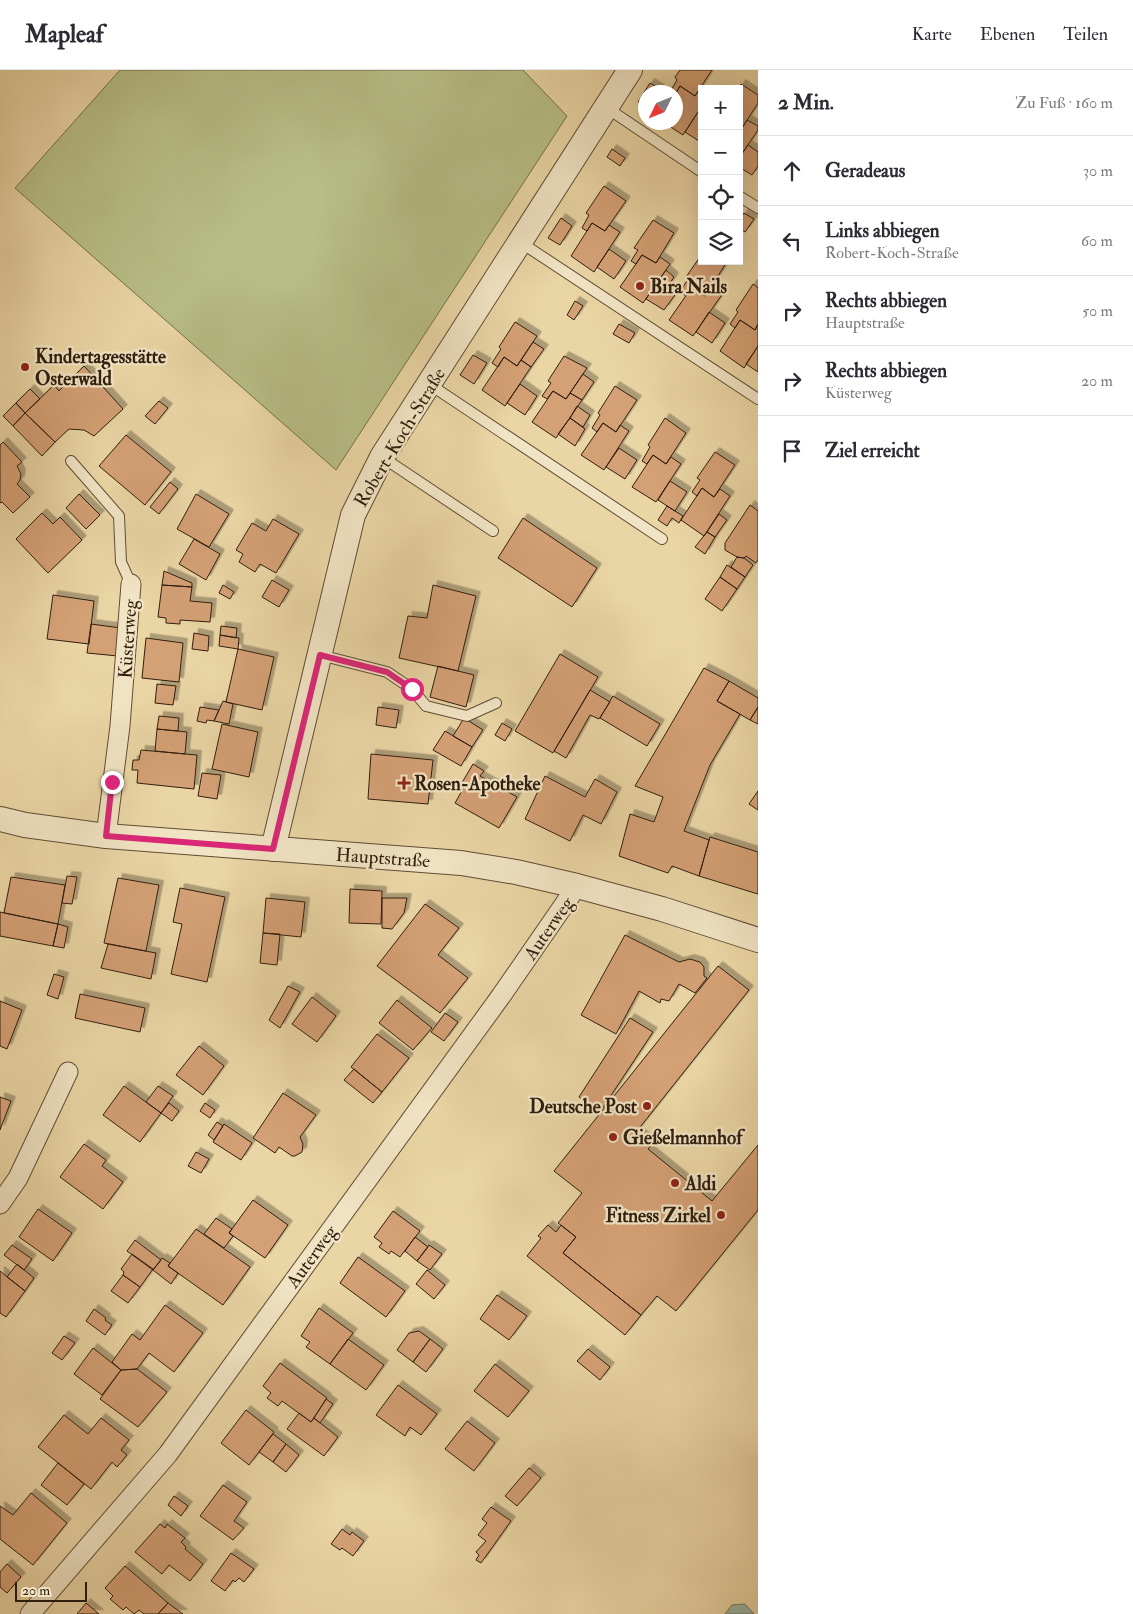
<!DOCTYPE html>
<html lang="de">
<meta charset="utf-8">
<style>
:root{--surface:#fff;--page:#f2f2f3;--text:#2b2b33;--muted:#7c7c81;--line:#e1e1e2}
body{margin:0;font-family:"IM FELL Double Pica",serif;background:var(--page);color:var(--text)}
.controls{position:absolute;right:15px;top:15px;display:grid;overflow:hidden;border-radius:0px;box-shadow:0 5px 20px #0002}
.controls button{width:45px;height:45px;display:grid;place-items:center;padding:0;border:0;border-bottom:1px solid var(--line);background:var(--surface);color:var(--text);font:25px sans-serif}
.compass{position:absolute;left:638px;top:15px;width:45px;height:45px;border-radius:50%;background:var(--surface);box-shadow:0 5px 20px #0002;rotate:227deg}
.scale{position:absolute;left:15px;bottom:12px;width:72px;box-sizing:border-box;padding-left:5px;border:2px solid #311e0f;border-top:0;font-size:14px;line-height:18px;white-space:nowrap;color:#311e0f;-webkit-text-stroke:4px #f1e4c4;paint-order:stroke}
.stop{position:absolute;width:15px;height:15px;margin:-11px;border:4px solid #db2777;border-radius:50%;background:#fff}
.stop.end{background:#db2777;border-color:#fff;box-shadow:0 1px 5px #0008}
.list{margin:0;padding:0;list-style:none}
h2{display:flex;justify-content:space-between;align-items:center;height:65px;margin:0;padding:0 20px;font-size:21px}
h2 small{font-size:16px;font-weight:400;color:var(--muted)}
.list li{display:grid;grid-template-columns:32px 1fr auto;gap:15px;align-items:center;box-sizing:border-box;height:70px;padding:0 20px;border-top:1px solid var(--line)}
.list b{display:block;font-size:19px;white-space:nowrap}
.list p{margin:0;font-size:16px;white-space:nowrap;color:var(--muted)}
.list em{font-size:16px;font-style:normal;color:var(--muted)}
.icon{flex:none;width:28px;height:28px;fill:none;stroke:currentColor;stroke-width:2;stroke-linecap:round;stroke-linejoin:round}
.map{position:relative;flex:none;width:758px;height:1544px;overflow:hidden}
header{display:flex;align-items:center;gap:30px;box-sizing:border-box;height:70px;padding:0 25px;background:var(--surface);border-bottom:1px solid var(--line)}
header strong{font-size:24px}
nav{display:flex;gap:28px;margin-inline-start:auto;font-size:18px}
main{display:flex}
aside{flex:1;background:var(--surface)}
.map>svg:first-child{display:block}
</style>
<header>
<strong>Mapleaf</strong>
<nav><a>Karte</a><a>Ebenen</a><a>Teilen</a></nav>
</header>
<main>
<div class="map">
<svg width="758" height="1544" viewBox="0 0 758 1544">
<defs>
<filter id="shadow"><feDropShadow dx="4.5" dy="-4.5" stdDeviation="0" flood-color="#0004"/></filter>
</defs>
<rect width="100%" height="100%" fill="#ead5a4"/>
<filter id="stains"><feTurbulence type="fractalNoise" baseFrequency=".004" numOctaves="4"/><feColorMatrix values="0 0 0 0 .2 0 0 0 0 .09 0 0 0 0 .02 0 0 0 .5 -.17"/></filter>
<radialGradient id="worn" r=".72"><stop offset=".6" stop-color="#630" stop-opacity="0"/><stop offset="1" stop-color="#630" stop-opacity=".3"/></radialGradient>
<path fill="#b7bd85" stroke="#746e4a" d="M120 0H523L567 46 336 400 15 118Z"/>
<path fill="#98b8a8" stroke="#6f7a6b" d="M745 1534 754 1544H725L732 1535Z"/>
<path fill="#d4a075" stroke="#311e0f" filter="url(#shadow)" d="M680 0H712L695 26 680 16 676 23 670 22 677 10 675 7Z
M650 13 660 19 658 22H646V37L638 32Z
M741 14 758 25V33L742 58 739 56 738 19Z
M680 16 695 26 699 20 702 21V36L683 65 663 52H676V23Z
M698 42 702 45V73L685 62Z
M747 50 758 56V60L739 88V56L742 58Z
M748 75 758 82V96L752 105 739 97V88Z
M612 79 625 88 620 96 607 87Z
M604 116 626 131 605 161 592 153 587 161 582 158 589 145 586 143Z
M744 143 754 149 745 162 739 158V151Z
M561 148 572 156 560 175 548 168Z
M653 150 674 163 656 193 642 185 636 194 631 191 638 180 634 178Z
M592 153 605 161 609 155 620 162 594 202 571 186Z
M609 179 626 191 614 209 597 197Z
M702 184V191H719L725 195 705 226 692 217 686 226 680 222 688 209 686 207Z
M642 185 656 193 660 187 670 194 643 233 620 217Z
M666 200 674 207 668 216 659 210Z
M659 210 677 222 664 240 646 229Z
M753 214 758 218V254L755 260 740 250 735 258 730 254 738 242 736 240Z
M692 217 705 226 710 218 721 226 693 266 669 250Z
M575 231 583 236 574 250 567 245Z
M709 242 725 253 712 273 696 262Z
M740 250 755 260 758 254V276L744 298 720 281Z
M515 252 537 266 517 296 504 287 498 297 492 293 501 279 499 277Z
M619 254 635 263 629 273 613 264Z
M533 272 544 279 531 297 521 290Z
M758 276V302L746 294Z
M473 285 487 293 474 314 460 305Z
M564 286 587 298 566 329 553 321 547 329 542 326 551 313 548 311Z
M504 287 517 296 521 290 531 297 505 336 482 320Z
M84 296 123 339 94 366 84 360 69 359 55 372 25 343 54 315 59 321Z
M583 304 594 312 582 330 570 323Z
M520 314 537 326 525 345 507 333Z
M615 316 637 330 616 362 603 353 597 362 592 358 600 345 598 343Z
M30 319 40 329 25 343 16 333Z
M553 321 566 329 570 323 582 330 556 368 532 352Z
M159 331 168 338 155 354 145 346Z
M16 333 25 343 13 356 3 346Z
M577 336 590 345 583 357 570 348Z
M25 343 55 372 42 386 13 356Z
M570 348 585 359 575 376 558 364Z
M665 348 686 363 666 394 653 385 647 394 642 391 650 377 648 375Z
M603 353 616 362 620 355 629 361 604 400 581 385Z
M126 365 171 402 145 435 99 396Z
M3 372 22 392 17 396 21 404 20 410 17 414 30 427 13 443 2 432 0 433V375Z
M619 378 637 390 625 409 606 397Z
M715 382 735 395 714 427 702 418 697 426 692 422 700 410 697 408Z
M653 385 666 394 671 387 681 394 656 432 632 417Z
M670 411 687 422 675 441 658 430Z
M170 412 178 419 159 444 150 437Z
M702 418 714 427 720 419 730 426 704 466 681 450Z
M79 424 100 445 86 459 66 438Z
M196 424 229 444 209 477 177 459Z
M750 435 758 441V490L756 493 746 486 744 488 737 487 725 480V473Z
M667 436 683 446 679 453 672 448 667 456 658 450Z
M42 443 53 454 60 447 82 470 48 503 16 469Z
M719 444 727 450 715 467 707 462Z
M523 448 597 498 572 537 498 488Z
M273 449 299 464 276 503 260 494 255 502 239 492 243 484 236 480 252 453 266 461Z
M707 462 715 467 705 484 695 477Z
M194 469 220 484 206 510 179 494Z
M737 487 744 488 753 495 745 507 731 497Z
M727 495 745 507 737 519 720 507Z
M164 501 192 513V517L162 515Z
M720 507 737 519 722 541 705 529Z
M272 510 289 520 279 537 262 527Z
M162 515 192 517 190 531 212 533 210 552 180 550V554L166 553V548L158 547Z
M223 515 234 522 230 529 219 523Z
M433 515 476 526 458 601 399 588 408 546 427 548Z
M53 525 94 531 89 574 47 569Z
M91 554 121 558 118 586 87 583Z
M221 556 237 558 236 568 220 565Z
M194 563 209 566 208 581 192 579Z
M220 565 239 568 238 579 219 576Z
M146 568 183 573 179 612 142 608Z
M238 579 274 587 262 640 226 632Z
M560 584 598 607 553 683 515 661Z
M438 596 474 605 466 637 430 627Z
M704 598 729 611 717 631 740 644 710 695 684 761 709 770 699 806 672 796 668 803 619 786 630 744 654 752 663 727 635 716Z
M729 611 758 628V637L750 650 717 631Z
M157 614 176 616 173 635 155 633Z
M590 620 610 632 599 649 590 645 566 688 554 681Z
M613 626 660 654 647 676 600 648Z
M223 631 233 634 229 654 214 651Z
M200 637 219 640 214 651 207 650 206 653 197 651Z
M378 637 399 640 396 658 376 655Z
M758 637V654L750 650Z
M159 646 179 648 178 661 157 659Z
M464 648 483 660 472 677 453 666Z
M502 653 512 659 505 671 495 665Z
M222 654 258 662 249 707 212 699Z
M157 659 187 662 185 684 155 681Z
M445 661 472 677 461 696 433 680Z
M141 680 197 685 194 719 137 713 138 700H132L133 690H139Z
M371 684 433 690 428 734 368 729Z
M473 694 484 701 480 706 517 727 499 758 455 733 464 717 460 716Z
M202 703 221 705 217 729 198 726Z
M545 706 585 727 595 709 617 722 601 754 583 745 570 771 525 749Z
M758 721V740L749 734Z
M710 767 758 782V824L699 806Z
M67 806 77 807 72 834 62 833Z
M11 807 65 815 58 854 4 843Z
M118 808 159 815 146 881 104 873Z
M180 818 225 827 207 912 171 904 182 854 173 852Z
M350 819 382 821 381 854 349 853Z
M266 828 305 832 301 867 263 863Z
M382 828H407L404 843 392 859 382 858Z
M425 834 459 858 438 885 468 908 440 943 377 896Z
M0 842 58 854 53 876 0 866Z
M58 854 68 857 64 878 53 876Z
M263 863 280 864 277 895 260 893Z
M625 865 679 892 690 889 700 892 704 897V906L707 908 695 923 679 914 669 931 661 929 660 933 639 921 616 964 581 945Z
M108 874 156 883 151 909 101 898Z
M718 896 749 920 637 1061 653 1073 648 1079 712 1131 758 1075V1140L676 1241 657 1226 641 1245 563 1183 576 1167 558 1153 582 1123 554 1101Z
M54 904 64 907 58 929 47 925Z
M288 916 300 922 280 958 269 950Z
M80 924 145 938 140 962 75 948Z
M312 927 336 946 317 972 292 954Z
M397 930 432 958 413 980 379 953Z
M0 931 22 940 7 979 0 976Z
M445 943 458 952 444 971 431 962Z
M630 948 653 962 600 1042 579 1027Z
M377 964 409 988 382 1022 351 997Z
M199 976 224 996 203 1025 176 1005Z
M354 999 382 1022 373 1033 344 1010Z
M124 1016 161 1043 140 1072 103 1045Z
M158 1016 173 1026 161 1043 146 1032Z
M283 1023 316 1045 300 1067 303 1074 302 1082 295 1086H292L279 1077 275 1083 253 1068Z
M0 1027 11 1031 0 1060Z
M169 1033 179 1041 172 1051 161 1043Z
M205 1033 215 1040 210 1048 200 1041Z
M217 1052 223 1056 214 1070 208 1065Z
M224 1054 252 1073 241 1090 213 1072Z
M84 1074 106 1090 102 1096 123 1112 103 1139 60 1107Z
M196 1082 209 1089 201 1103 188 1096Z
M253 1130 288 1155 265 1188 229 1163Z
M38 1139 72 1163 53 1191 19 1167Z
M393 1141 420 1161 400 1187 391 1181 389 1184 379 1177 382 1173 374 1167Z
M216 1148 232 1159 229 1163 233 1166 224 1178 204 1164Z
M548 1155 556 1162 561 1155 576 1167 563 1183 641 1245 625 1265 527 1186 541 1168 538 1166Z
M196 1159 250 1197 223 1235 168 1196Z
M415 1167 428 1177 417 1191 405 1181Z
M135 1170 161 1190 153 1200 127 1181Z
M12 1175 32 1189 24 1200 4 1185Z
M429 1175 442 1184 430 1200 417 1191Z
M132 1184 153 1199 140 1217 123 1205 124 1202 121 1199Z
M358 1187 405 1221 386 1247 340 1213Z
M162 1188 170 1193 168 1196 178 1203 171 1214 153 1200Z
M17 1194 34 1208 25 1221 7 1207Z
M427 1200 445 1215 434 1229 416 1214Z
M0 1201 25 1221 6 1247 0 1243Z
M123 1205 140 1217 128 1233 111 1221Z
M497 1225 527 1246 509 1270 480 1249Z
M165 1235 203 1263 174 1302 149 1283 137 1299 121 1300 112 1292 132 1264 140 1270Z
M319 1238 353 1263 330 1294 306 1277 310 1272 301 1266Z
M94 1239 106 1248 105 1250 112 1255 105 1265 86 1251Z
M419 1261 430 1269 413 1292 397 1280 409 1263Z
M64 1266 75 1273 62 1290 52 1283Z
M348 1269 384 1295 366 1320 330 1294Z
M430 1269 443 1279 426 1302 413 1292Z
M93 1278 121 1300 102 1325 74 1304Z
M588 1279 610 1297 600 1310 577 1291Z
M280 1293 327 1328 311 1352 282 1331 278 1336 267 1328 271 1323 263 1316Z
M495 1294 529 1321 508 1347 474 1321Z
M137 1299 167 1322 138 1357 100 1329 121 1300Z
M398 1315 437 1344 421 1365 410 1357 405 1366 376 1345Z
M326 1329 333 1334 320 1353 314 1348Z
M246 1340 274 1362 249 1395 221 1373Z
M299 1343 311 1352 314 1348 338 1367 324 1386 287 1359Z
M64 1345 88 1364 101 1348 129 1370 121 1380 127 1385 117 1397 112 1392 91 1419 38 1377Z
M467 1351 495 1373 474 1401 445 1379Z
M273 1364 286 1374 273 1392 259 1382Z
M286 1374 299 1385 286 1402 273 1392Z
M58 1393 84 1414 67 1435 41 1415Z
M529 1398 541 1408 517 1436 505 1426Z
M223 1415 247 1432 234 1451 244 1458 233 1470 200 1446Z
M31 1423 67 1453 33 1495 0 1469V1436L13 1445Z
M174 1426 188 1436 181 1446 168 1435Z
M491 1437 511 1451 481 1493 476 1490 479 1485 476 1482 486 1471 478 1465 487 1453 482 1449Z
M160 1454 165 1458 167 1454 185 1468 181 1472 186 1477 185 1479 203 1494 190 1511 169 1495 162 1504 135 1482Z
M342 1459 350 1465 352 1462 364 1471 353 1486 342 1478 340 1480 331 1474Z
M231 1483 254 1499 244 1512 239 1508 235 1512 233 1510 225 1521 211 1511Z
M7 1494 21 1507 7 1523 0 1517V1502Z
M125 1496 168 1533 158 1544H144L139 1540 134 1544 126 1537 123 1540 110 1529 113 1526 105 1518Z
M86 1533 99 1544H77Z
M168 1533 183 1544H158Z"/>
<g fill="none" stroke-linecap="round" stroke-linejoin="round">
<defs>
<path id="service" d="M607 38 702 102
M739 126 758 138
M520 172 758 329
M429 314 662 469
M382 387 493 461
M71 391 119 446 121 492 131 514
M320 585 387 602 412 619 426 636 467 646 496 633"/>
<path id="minor" d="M106 766 120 656 131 514
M0 1134 18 1108 68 1002
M30 1544 168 1384 501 926 577 816"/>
<path id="tertiary" d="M0 749 25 755 106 766 461 793 516 802 577 816 662 839 758 870
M273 779 353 445 382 387 630 0"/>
</defs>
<use href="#service" stroke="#5f4c34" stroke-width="12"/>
<use href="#minor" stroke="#5f4c34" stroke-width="21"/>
<use href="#tertiary" stroke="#5f4c34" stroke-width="26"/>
<use href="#service" stroke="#f1e4c4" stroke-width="10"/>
<use href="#minor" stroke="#f1e4c4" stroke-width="19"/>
<use href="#tertiary" stroke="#f1e4c4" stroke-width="24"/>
</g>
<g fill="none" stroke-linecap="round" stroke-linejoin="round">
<path stroke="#db2777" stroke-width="6" d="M112 712 106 766 273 779 320 585 387 602 412 619"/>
</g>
<g fill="#8f2418" stroke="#f1e4c4" stroke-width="2">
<circle cx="640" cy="216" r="5"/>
<circle cx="25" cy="297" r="5"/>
<path d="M401.5 705.5h5v5h5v5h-5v5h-5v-5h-5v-5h5z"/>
<circle cx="647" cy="1036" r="5"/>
<circle cx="613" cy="1067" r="5"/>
<circle cx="675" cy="1113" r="5"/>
<circle cx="721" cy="1145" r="5"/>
</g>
<g text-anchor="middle" stroke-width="4.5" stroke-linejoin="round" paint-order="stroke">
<g font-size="19" font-weight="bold" fill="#311e0f" stroke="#f1e4c4" text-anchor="start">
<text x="650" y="223">Bira Nails</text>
<text x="35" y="293">Kindertagesstätte<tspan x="35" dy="22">Osterwald</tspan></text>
<text x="414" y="720">Rosen-Apotheke</text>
<text x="637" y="1043" text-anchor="end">Deutsche Post</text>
<text x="623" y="1074">Gießelmannhof</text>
<text x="685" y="1120">Aldi</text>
<text x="711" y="1152" text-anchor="end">Fitness Zirkel</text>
</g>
<g font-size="19" fill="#311e0f" stroke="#f1e4c4">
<text transform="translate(399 367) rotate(-59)" y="7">Robert-Koch-Straße</text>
<text transform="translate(127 569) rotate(-86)" y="7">Küsterweg</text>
<text transform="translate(383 787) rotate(4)" y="7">Hauptstraße</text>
<text transform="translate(548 858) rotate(-55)" y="7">Auterweg</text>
<text transform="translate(311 1186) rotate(-54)" y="7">Auterweg</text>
</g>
</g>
<rect width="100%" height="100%" filter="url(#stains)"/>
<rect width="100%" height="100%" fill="url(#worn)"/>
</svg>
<div class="controls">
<button>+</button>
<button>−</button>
<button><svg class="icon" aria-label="locate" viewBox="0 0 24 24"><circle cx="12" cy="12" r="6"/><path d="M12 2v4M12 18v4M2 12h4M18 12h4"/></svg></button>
<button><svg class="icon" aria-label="layers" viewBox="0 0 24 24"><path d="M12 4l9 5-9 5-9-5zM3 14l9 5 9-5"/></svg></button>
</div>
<svg class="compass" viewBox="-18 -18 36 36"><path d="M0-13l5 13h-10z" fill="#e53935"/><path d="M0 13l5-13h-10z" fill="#7c7c81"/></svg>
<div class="scale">20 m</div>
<div class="stop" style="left:412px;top:619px"></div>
<div class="stop end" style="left:112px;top:712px"></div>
</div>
<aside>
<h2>2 Min.<small>Zu Fuß · 160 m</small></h2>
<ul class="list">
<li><svg class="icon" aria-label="ahead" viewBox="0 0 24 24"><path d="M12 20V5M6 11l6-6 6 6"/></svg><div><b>Geradeaus</b></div><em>30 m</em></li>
<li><svg class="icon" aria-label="left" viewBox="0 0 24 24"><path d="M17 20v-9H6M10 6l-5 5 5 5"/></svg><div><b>Links abbiegen</b><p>Robert-Koch-Straße</p></div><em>60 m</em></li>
<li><svg class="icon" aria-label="right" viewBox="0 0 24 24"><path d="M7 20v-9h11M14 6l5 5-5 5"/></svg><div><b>Rechts abbiegen</b><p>Hauptstraße</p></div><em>50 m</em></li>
<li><svg class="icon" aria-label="right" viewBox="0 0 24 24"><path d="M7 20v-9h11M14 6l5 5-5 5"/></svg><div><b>Rechts abbiegen</b><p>Küsterweg</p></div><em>20 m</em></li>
<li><svg class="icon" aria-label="arrive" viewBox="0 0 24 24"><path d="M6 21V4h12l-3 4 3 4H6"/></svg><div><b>Ziel erreicht</b></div></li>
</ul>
</aside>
</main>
